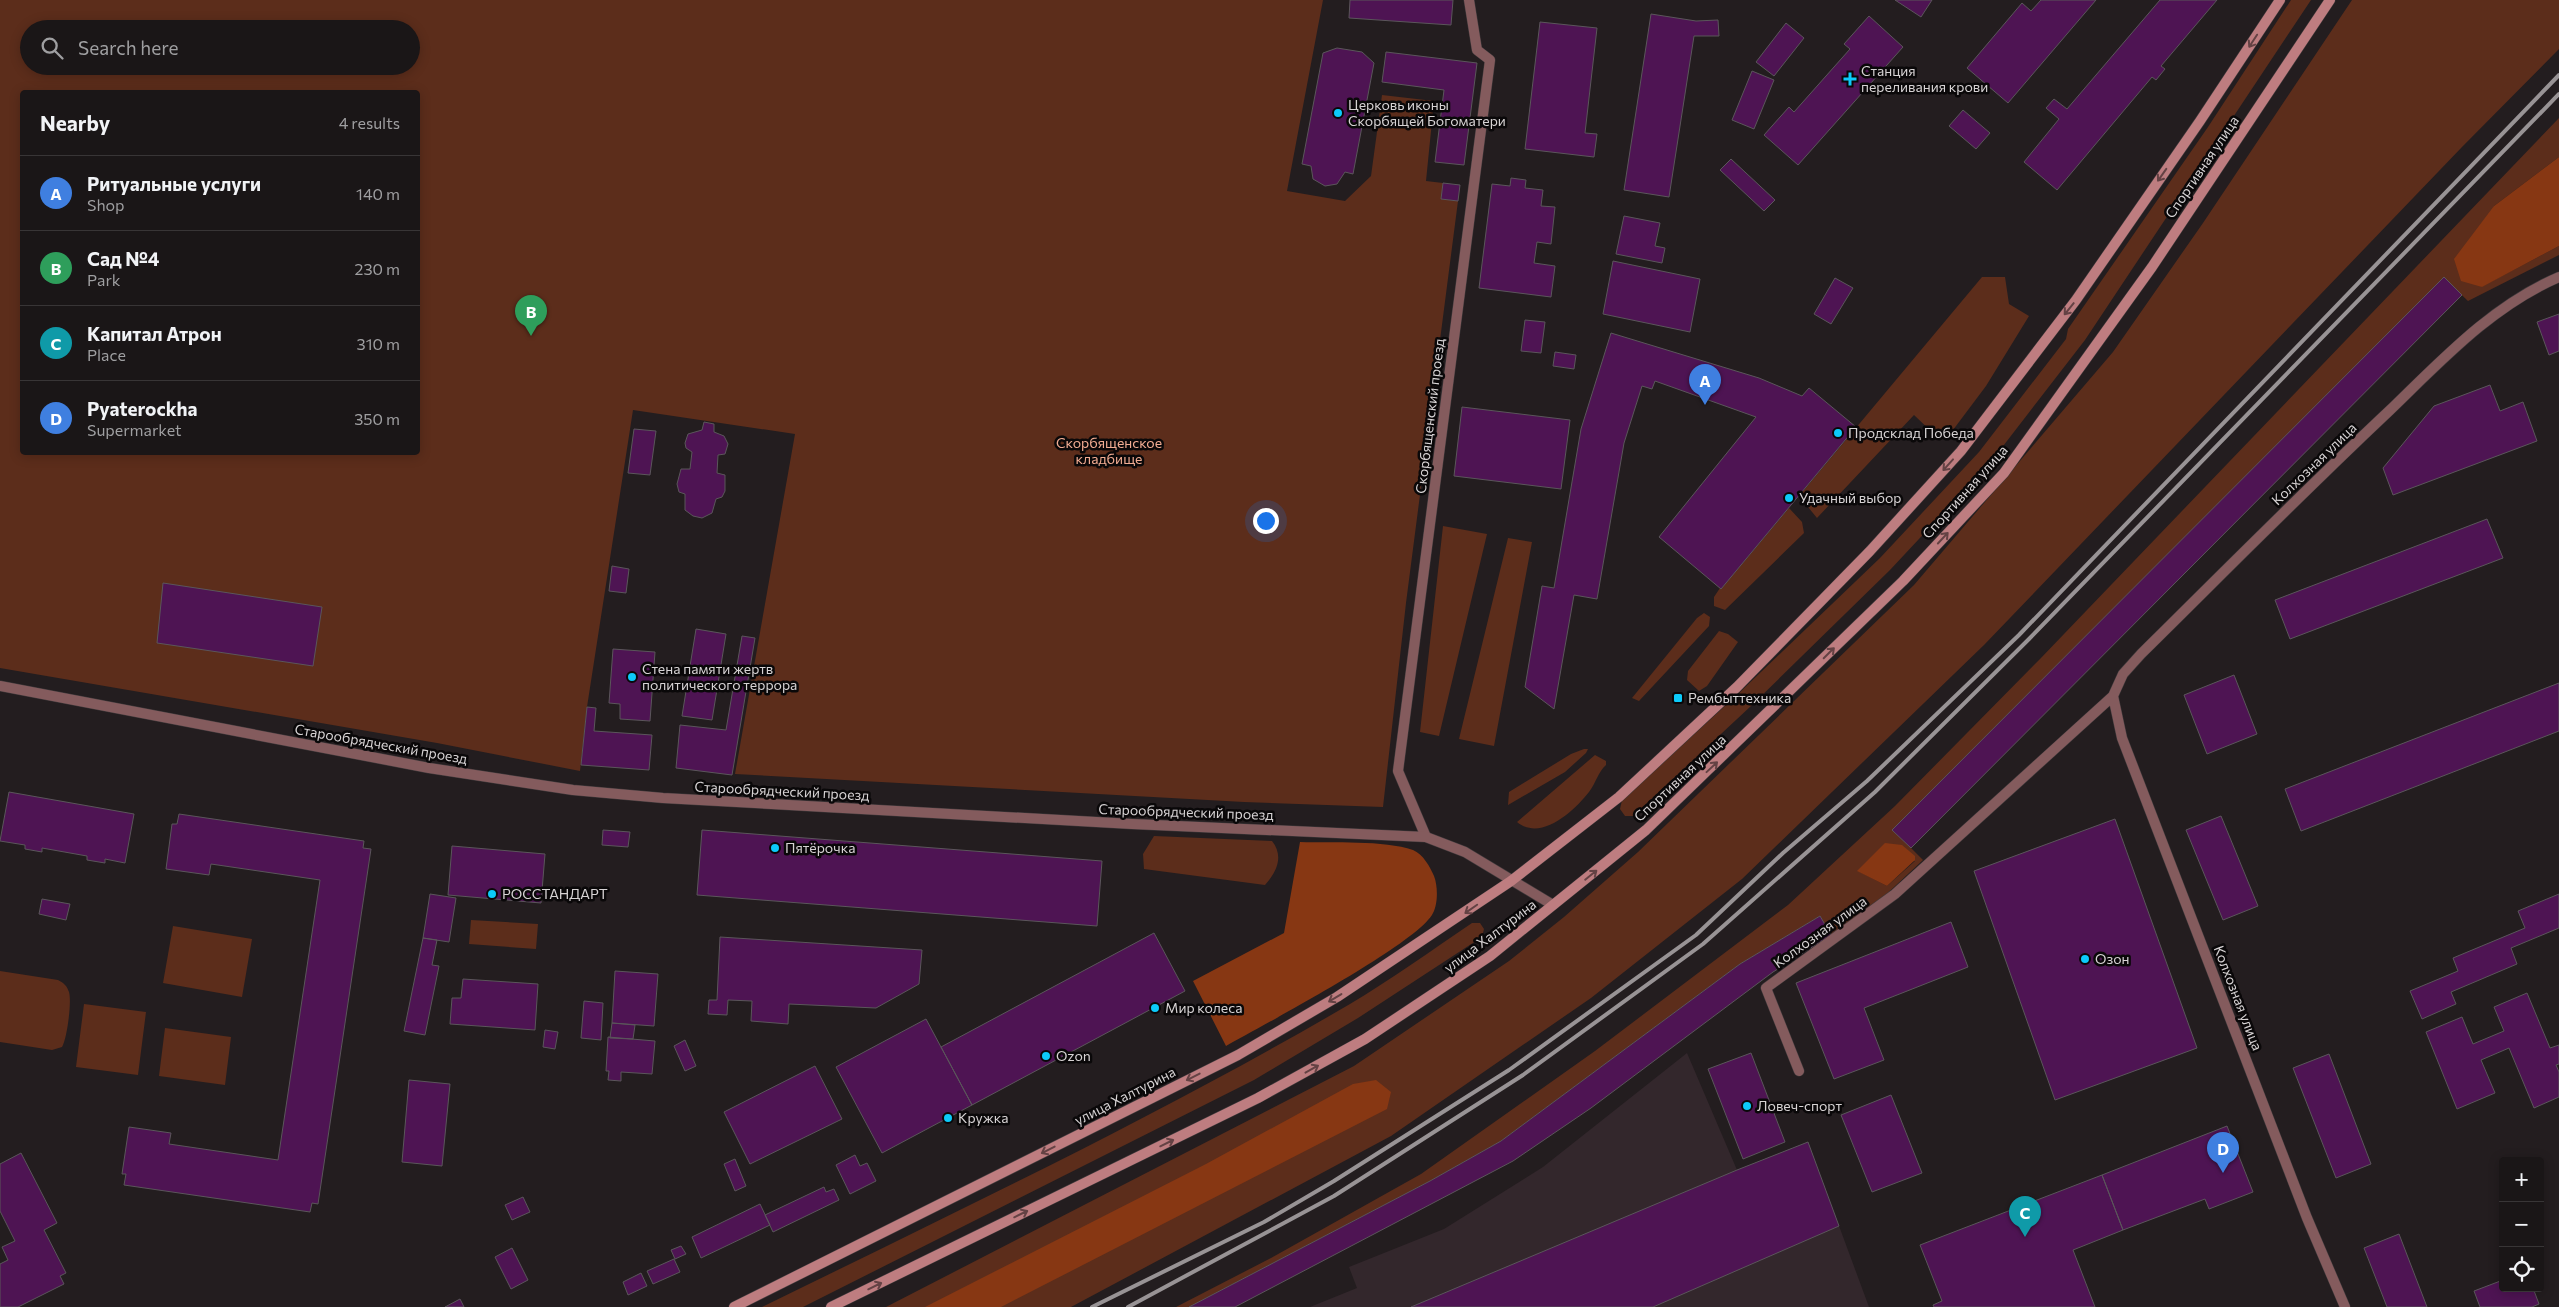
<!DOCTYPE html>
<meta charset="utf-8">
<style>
:root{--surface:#1a1617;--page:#231f20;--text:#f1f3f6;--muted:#9f9fa1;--line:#383536;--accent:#0ccafa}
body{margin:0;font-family:Commissioner,sans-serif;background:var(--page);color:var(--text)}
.controls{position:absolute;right:15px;bottom:15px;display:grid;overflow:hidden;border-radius:5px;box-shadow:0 2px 12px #0003}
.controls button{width:45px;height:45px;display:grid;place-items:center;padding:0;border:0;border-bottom:1px solid var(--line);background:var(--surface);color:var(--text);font:25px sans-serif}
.you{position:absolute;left:1265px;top:520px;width:18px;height:18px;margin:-12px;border:4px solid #fff;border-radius:50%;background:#1a73e8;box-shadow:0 0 0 8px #1a73e833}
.badge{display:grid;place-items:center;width:32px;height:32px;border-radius:50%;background:var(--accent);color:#fff;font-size:16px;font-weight:700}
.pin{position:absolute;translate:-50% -41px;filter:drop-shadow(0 1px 2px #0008)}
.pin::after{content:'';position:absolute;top:26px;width:18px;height:15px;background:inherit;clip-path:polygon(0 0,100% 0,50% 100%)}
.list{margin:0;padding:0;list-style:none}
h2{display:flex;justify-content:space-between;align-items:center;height:65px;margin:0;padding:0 20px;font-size:21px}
h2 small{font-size:16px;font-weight:400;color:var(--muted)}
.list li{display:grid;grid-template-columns:32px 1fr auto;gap:15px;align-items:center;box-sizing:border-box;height:75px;padding:0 20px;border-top:1px solid var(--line)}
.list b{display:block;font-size:19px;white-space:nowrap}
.list p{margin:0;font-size:16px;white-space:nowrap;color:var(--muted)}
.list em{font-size:16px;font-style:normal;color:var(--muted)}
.icon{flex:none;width:28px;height:28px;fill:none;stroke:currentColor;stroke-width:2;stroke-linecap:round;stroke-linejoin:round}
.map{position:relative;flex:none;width:2559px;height:1307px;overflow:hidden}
.search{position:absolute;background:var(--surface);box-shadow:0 2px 12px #0003;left:20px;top:20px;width:400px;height:55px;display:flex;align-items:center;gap:12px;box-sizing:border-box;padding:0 18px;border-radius:28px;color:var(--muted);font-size:19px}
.panel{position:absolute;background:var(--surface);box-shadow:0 2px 12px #0003;left:20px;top:90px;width:400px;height:365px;border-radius:5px}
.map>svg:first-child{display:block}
</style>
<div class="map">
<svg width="2559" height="1307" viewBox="0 0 2559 1307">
<rect width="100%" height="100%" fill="#231d1f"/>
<path fill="#33272c" d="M1687 1053 1737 1170 1808 1142 1869 1307H1310L1357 1288 1349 1267 1444 1229 1543 1167Z"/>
<path fill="#5c2d1b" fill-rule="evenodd" d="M0 0H1323L1287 191 1345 201 1371 176 1382 95 1434 101 1426 181 1443 183 1441 199 1458 201 1406 603 1383 807 1244 802 735 774 795 434 633 410 587 707 580 771 437 743 0 668ZM29 29H411V66H29ZM22 92H418V452H22Z
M2291 0H2311L2085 340 1990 463 1890 570 1751 706 1633 816H1625L1620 809 1622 800 1738 694 1880 558 1979 452 2066 339 2068 329 2208 127Z
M2352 0H2559V49L2462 147 1984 645 1742 879 1591 998 1391 1136 1071 1307H886L1354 1066 1509 961 1564 917 1638 852 1914 585 2113 352 2203 223Z
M2559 118V157L2494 206 2481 287 2559 246V255L2468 301 2444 278 1893 830 1923 860 1862 917 1831 935 1820 916 1740 964 1501 1141 1430 1181 1189 1307H1176L1271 1258 1421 1174 1595 1051 1788 905 1895 806 2040 659ZM1915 861 1887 886 1858 871Z
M1982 277H2005L2009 304 2029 316 1986 386 1947 438 1936 436 1914 415 1817 518 1799 496Z
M1789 508 1802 522 1804 533 1725 610 1714 606V597L1720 588 1721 589Z
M1443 526 1487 534 1439 736 1420 732Z
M1508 538 1532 542 1494 746 1459 739Z
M1704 613 1710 617 1709 626 1639 701 1632 698 1697 618Z
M1719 631 1728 634 1738 642 1707 686 1699 691 1687 680 1688 671Z
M1584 749H1588L1586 753 1565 772 1508 805 1509 792 1571 754Z
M1595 755 1606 761V765C1598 772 1596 783 1589 792 1574 811 1541 842 1517 822Z
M1154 836 1272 841C1284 856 1277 872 1265 885L1144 869 1143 854Z
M471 920 538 924 536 949 469 944Z
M1472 923H1480L1484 929 1482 937 1358 1018 1254 1080 803 1307H762C960 1210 1160 1115 1350 1004 1392 979 1432 950 1472 923Z
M173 926 252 939 242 997 163 983Z
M0 971 58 980C64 983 67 986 69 992 72 1001 67 1039 62 1047L52 1050 0 1042Z
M84 1004 146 1012 138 1075 76 1067Z
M165 1028 231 1037 225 1085 159 1076Z"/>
<path fill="#873713" d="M2559 157V246L2482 287 2461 281 2454 259 2494 206Z
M1300 842C1332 843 1384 840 1413 850 1423 854 1430 867 1434 876 1438 886 1438 904 1433 913 1419 943 1263 1025 1226 1046L1193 981 1284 933Z
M1885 843 1902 845 1915 856V860L1887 886 1857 871Z
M1376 1080 1391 1092 1387 1109 1001 1307H925L1206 1164 1353 1084Z"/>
<path fill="#4e1453" stroke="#5b565b" d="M1350 0H1453L1451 25 1349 18Z
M1895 0H1932L1921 17Z
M2041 0H2096L2008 103 1967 68 2022 3 2031 11Z
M2160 0H2217L2161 66 2165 69 2156 80 2152 77 2057 190 2024 162 2059 119 2046 108 2054 99 2067 109Z
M1651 14 1696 21 1718 20 1719 36H1694L1669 197 1624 190Z
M1869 16 1903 47 1798 165 1764 135 1789 107 1794 112 1850 49 1844 44Z
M1540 22 1597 28 1585 133 1597 134 1594 157 1525 149Z
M1786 23 1804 38 1774 76 1756 62Z
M1337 48 1362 52 1374 63 1353 174 1345 172 1337 184 1325 186 1313 179 1311 166 1302 164 1323 53Z
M1386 52 1477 63 1464 165 1435 162 1444 90 1382 82Z
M1752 71 1774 80 1754 129 1732 120Z
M1963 110 1990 133 1976 149 1949 126Z
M1731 159 1775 200 1764 211 1720 170Z
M1511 178 1526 180 1525 188 1543 190 1541 206 1555 207 1551 244 1537 242 1534 263 1555 266 1551 297 1479 288 1492 184 1510 186Z
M1443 183 1460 185 1458 201 1441 199Z
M1624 216 1660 223 1655 246 1665 248 1662 263 1616 254Z
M1613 261 1700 279 1690 332 1603 314Z
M2444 277 2462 295 1911 848 1892 830Z
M1835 278 1853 288 1831 324 1814 314Z
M2559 314V351L2549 355 2537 322Z
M1525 320 1545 322 1541 353 1521 351Z
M1611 333 1759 378 1802 396 1809 388 1856 427 1721 589 1659 537 1756 417 1655 381 1652 389 1642 386 1624 443 1597 599 1574 595 1554 709 1525 687 1542 586 1554 588 1581 429Z
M1555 352 1576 355 1574 369 1553 366Z
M2490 385 2500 411 2523 402 2537 441 2393 495 2383 468 2434 406Z
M1462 407 1570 420 1561 489 1454 476Z
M704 422 714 424V432L724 436 728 444 725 454 718 455 717 473 725 475V491L722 497 716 499 712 513 702 518 693 516 685 510V494L679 492 677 484 681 469H690L692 452 686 448 685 443 688 434 702 430Z
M634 429 656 431 650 475 628 473Z
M2487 519 2503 558 2290 639 2275 600Z
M612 566 629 569 626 593 609 591Z
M163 583 322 607 313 666 157 643Z
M696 629 726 634 712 720 682 716Z
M742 636 755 638 732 775 676 768 680 725 726 730Z
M613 649 655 652 650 721 620 719V704L609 703Z
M2234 675 2257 734 2207 754 2184 695Z
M2559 683V731L2301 831 2285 789Z
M587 707 596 708 594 731 652 735 649 770 581 765Z
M9 792 134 814 125 863 105 859V863L87 860V856L42 848V852L25 849V845L0 841Z
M179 814 364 841 363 848 371 849 318 1204 312 1203 310 1212 124 1185 126 1174H122L129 1127 171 1133 169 1144 278 1160 320 880 211 864 209 875 166 869 172 824H177Z
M2221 816 2258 906 2223 920 2186 830Z
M2115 819 2197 1048 2055 1100 1974 871Z
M603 830 630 832 628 847 602 845Z
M702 830 1102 861 1097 926 697 895Z
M452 846 545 854 541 903 448 895Z
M430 894 456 898 449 942 423 938Z
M2559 894V928L2511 948 2517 964 2451 992 2456 1004 2422 1019 2410 991 2458 971 2453 958 2525 928 2518 911Z
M42 899 70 904 66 920 39 914Z
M1820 916 1831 935 1773 972 1591 1108 1513 1161 1235 1307H1189L1430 1181 1501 1141 1740 964Z
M1951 922 1968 967 1864 1008 1884 1060 1834 1079 1796 983Z
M1154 933 1185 991 972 1105 941 1047Z
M720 937 922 950 919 984 876 1008 789 1004 788 1024 751 1021 752 1001 728 1000 727 1015 708 1014 709 1000H717Z
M423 938 437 940 432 965 439 966 425 1035 404 1031Z
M615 971 658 974 654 1026 612 1023Z
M463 979 538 984 535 1030 450 1024 452 998H461Z
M2527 993 2550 1048 2559 1045V1064L2556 1065 2559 1072V1097L2534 1108 2509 1048 2481 1060 2495 1093 2457 1109 2426 1032 2462 1017 2473 1044 2504 1031 2494 1007Z
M584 1001 603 1003 601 1040 581 1038Z
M926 1019 972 1105 882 1153 836 1067Z
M612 1023 635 1025 633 1039 610 1038Z
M545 1030 558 1032 555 1049 543 1047Z
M608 1037 655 1041 652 1074 621 1072V1081L608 1080 609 1071H606Z
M685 1040 696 1066 685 1071 674 1046Z
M1751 1053 1785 1142 1743 1159 1708 1069Z
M2329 1054 2371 1164 2336 1178 2293 1068Z
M815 1066 842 1119 750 1164 724 1112Z
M409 1080 450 1084 442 1166 402 1162Z
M1891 1095 1922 1173 1872 1192 1841 1115Z
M2227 1126 2253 1192 2209 1209 2205 1199 2123 1230 2102 1175Z
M1808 1142 1839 1226 1653 1307H1411L1737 1170Z
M21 1153 57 1223 44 1230 66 1273 60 1276 64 1284 18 1307H0V1264L8 1260 2 1247 15 1241 0 1211V1164Z
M855 1155 860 1166 867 1163 876 1181 850 1194 836 1165Z
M735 1159 746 1186 735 1191 724 1164Z
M2102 1175 2123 1230 2073 1250 2095 1307H1934L1933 1305 1942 1301 1920 1245Z
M824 1187 826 1192 834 1189 839 1200 773 1232 765 1215Z
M523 1197 530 1212 512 1220 505 1205Z
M760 1204 770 1225 701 1258 692 1237Z
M2399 1234 2427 1307H2387L2364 1248Z
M681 1246 686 1254 675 1259 671 1250Z
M512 1248 528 1280 511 1289 495 1257Z
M674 1259 680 1272 653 1284 647 1271Z
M641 1273 647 1286 628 1295 623 1282Z
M2503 1280V1288H2533L2539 1304 2532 1307H2480L2474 1291Z
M460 1299 464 1307H445Z"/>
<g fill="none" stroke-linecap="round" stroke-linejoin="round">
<defs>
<path id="minor" d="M2113 696 2122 738 2307 1218 2345 1307
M1426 837 1398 771 1490 60 1477 50 1469 0
M1799 1071 1766 988 1895 894 2113 696 2123 674 2141 654C2223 573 2304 491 2388 412 2440 362 2491 306 2559 277"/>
<path id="tertiary" d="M0 686 429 768 573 790 663 798 1132 824 1426 837 1465 852 1553 905"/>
<path id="secondary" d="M734 1307 1238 1055 1337 997 1511 881 1619 797 1737 687 1870 551 1961 451 2076 300 2200 121 2280 0
M831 1307 1258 1098 1365 1039 1490 956 1646 830 1903 581 2004 473 2152 267 2330 0"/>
</defs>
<use href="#minor" stroke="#403a3c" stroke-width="11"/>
<use href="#tertiary" stroke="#403a3c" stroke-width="11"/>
<use href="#secondary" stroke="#403a3c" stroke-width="11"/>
<use href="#minor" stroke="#845b5d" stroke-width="10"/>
<use href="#tertiary" stroke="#845b5d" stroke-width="10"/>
<use href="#secondary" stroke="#be7d80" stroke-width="10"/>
<path stroke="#989395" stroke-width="4" d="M1092 1307 1264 1222 1334 1181 1509 1070 1696 935 1783 853 1867 781 2019 635 2559 75
M1128 1307 1334 1196 1523 1075 1703 944 1875 792 2029 639 2559 94"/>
</g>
<defs><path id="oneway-shaft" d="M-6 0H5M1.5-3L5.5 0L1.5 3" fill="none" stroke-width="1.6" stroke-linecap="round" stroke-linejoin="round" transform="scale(1.25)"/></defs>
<g stroke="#644244">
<use href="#oneway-shaft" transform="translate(2253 41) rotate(123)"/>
<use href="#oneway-shaft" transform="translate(2162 175) rotate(125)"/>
<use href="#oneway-shaft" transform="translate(2069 309) rotate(129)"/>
<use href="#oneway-shaft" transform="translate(1948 465) rotate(132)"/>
<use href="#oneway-shaft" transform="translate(1943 538) rotate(-47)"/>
<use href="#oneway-shaft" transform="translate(1829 653) rotate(-45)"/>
<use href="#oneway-shaft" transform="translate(1712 767) rotate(-43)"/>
<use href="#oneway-shaft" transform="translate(1591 875) rotate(-39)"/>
<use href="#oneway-shaft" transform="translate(1471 909) rotate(145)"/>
<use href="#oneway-shaft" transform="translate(1335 998) rotate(149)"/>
<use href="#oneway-shaft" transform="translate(1312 1069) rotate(-29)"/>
<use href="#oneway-shaft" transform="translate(1193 1077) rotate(153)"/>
<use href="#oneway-shaft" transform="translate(1167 1143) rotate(-26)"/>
<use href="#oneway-shaft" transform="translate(1048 1150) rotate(153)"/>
<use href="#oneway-shaft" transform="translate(1021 1214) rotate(-26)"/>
<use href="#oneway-shaft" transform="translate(875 1286) rotate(-26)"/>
</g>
<g fill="#0ccafa" stroke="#0a0809" stroke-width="2">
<path d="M1847.5 71.5h5v5h5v5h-5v5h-5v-5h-5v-5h5z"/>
<circle cx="1338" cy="113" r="5"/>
<circle cx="1838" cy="433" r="5"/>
<circle cx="1789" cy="498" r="5"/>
<circle cx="632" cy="677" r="5"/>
<rect x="1673" y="693" width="10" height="10" rx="2.5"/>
<circle cx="775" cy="848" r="5"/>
<circle cx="492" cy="894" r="5"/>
<circle cx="2085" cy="959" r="5"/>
<circle cx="1155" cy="1008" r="5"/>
<circle cx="1046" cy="1056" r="5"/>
<circle cx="1747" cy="1106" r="5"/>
<circle cx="948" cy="1118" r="5"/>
</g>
<g text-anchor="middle" stroke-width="5" stroke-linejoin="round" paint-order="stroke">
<g font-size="14" fill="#d7d3d4" stroke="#0a0809" text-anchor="start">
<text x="1861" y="76">Станция<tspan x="1861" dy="16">переливания крови</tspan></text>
<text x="1348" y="110">Церковь иконы<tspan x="1348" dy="16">Скорбящей Богоматери</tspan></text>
<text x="1848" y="438">Продсклад Победа</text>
<text x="1799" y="503">Удачный выбор</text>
<text x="642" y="674">Стена памяти жертв<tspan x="642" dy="16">политического террора</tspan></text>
<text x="1688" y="703">Рембыттехника</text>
<text x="785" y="853">Пятёрочка</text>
<text x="502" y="899">РОССТАНДАРТ</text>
<text x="2095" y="964">Озон</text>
<text x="1165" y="1013">Мир колеса</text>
<text x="1056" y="1061">Ozon</text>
<text x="1757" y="1111">Ловеч-спорт</text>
<text x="958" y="1123">Кружка</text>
</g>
<g font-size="14" fill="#d7d3d4" stroke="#0a0809">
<text transform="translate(2202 167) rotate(-56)" y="5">Спортивная улица</text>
<text transform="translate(1430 416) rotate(-83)" y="5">Скорбященский проезд</text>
<text transform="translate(2314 464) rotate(-44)" y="5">Колхозная улица</text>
<text transform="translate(1965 492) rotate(-48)" y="5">Спортивная улица</text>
<text transform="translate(381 744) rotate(10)" y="5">Старообрядческий проезд</text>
<text transform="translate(1680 778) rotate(-43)" y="5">Спортивная улица</text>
<text transform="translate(782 791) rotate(3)" y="5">Старообрядческий проезд</text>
<text transform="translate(1186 812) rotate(2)" y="5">Старообрядческий проезд</text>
<text transform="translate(1820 932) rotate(-36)" y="5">Колхозная улица</text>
<text transform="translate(1490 936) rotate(-37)" y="5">улица Халтурина</text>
<text transform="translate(2238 998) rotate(69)" y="5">Колхозная улица</text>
<text transform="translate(1125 1096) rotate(-27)" y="5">улица Халтурина</text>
</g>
<g font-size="14" fill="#f3ad93" stroke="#0a0809">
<text x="1109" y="448">Скорбященское<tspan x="1109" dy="16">кладбище</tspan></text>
</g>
</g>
</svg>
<div class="controls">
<button>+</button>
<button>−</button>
<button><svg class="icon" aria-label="locate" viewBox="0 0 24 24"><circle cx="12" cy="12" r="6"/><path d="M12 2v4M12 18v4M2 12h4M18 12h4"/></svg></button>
</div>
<div class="you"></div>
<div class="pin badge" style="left:1705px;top:405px;background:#3f7fe0">A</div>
<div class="pin badge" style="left:531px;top:336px;background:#2e9e5b">B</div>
<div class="pin badge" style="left:2025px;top:1237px;background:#0f9aa8">C</div>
<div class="pin badge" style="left:2223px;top:1173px;background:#3f7fe0">D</div>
<div class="search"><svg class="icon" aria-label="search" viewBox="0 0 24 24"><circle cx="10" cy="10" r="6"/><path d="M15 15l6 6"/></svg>Search here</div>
<section class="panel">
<h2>Nearby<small>4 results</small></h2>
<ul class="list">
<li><span class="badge" style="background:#3f7fe0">A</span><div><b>Ритуальные услуги</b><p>Shop</p></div><em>140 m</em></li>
<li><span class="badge" style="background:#2e9e5b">B</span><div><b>Сад №4</b><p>Park</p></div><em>230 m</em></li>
<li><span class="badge" style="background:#0f9aa8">C</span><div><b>Капитал Атрон</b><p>Place</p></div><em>310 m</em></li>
<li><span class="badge" style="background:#3f7fe0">D</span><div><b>Pyaterockha</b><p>Supermarket</p></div><em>350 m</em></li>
</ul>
</section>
</div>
